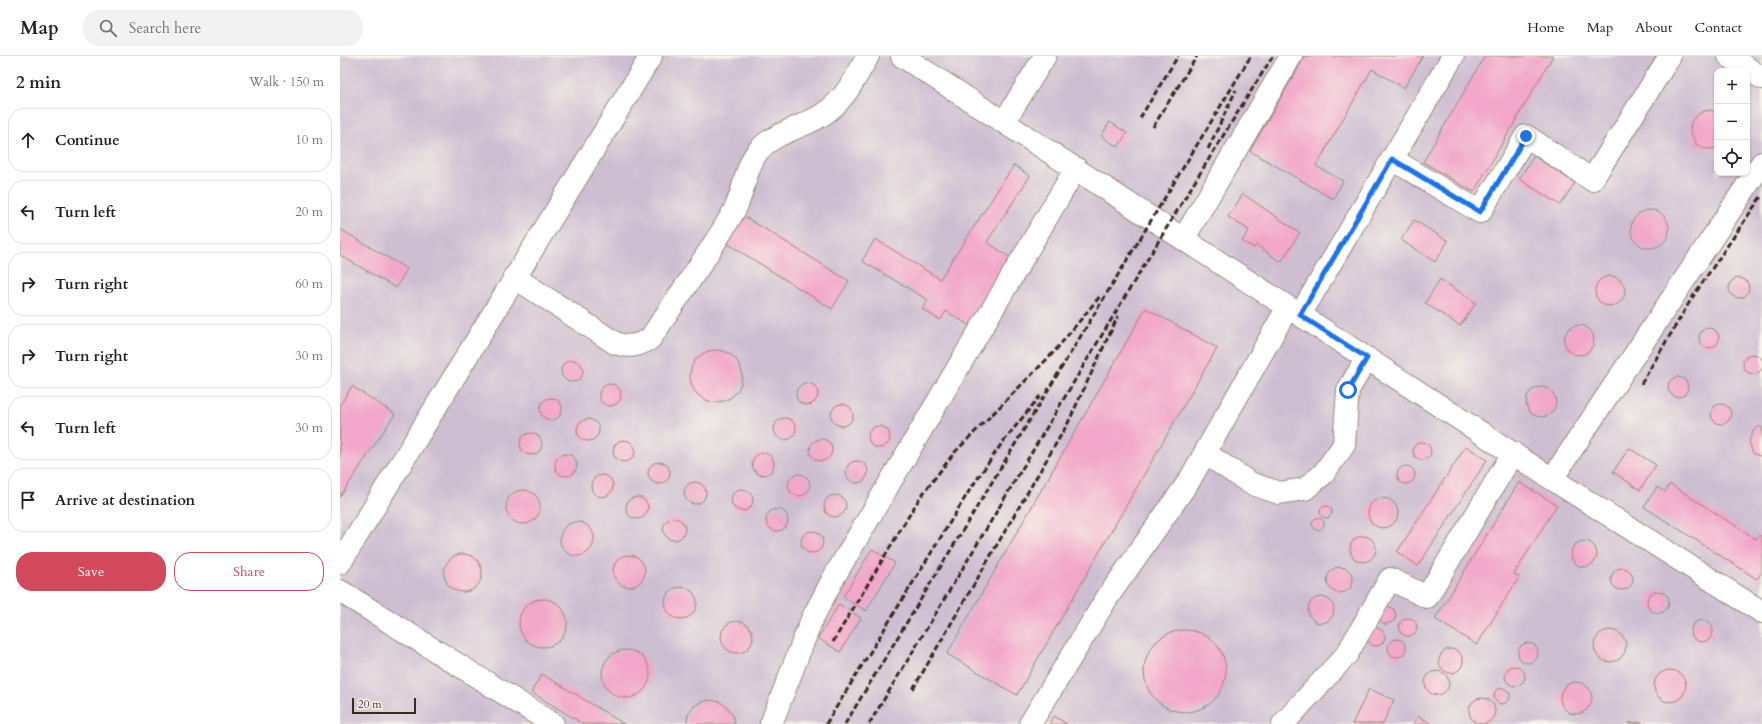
<!DOCTYPE html>
<meta charset="utf-8">
<style>
:root{--surface:#fff;--page:#f2f2f2;--text:#202124;--muted:#757577;--line:#e0e0e0;--accent:#d1495b}
body{margin:0;font-family:Cardo,serif;background:var(--page);color:var(--text)}
.controls{position:absolute;right:12px;top:12px;display:grid;overflow:hidden;border-radius:8px;box-shadow:0 1px 3px #0004}
.controls button{width:36px;height:36px;display:grid;place-items:center;padding:0;border:0;border-bottom:1px solid var(--line);background:var(--surface);color:var(--text);font:20px sans-serif}
.scale{position:absolute;left:12px;bottom:10px;width:64px;box-sizing:border-box;padding-left:4px;border:2px solid #3b2a1e;border-top:0;font-size:11px;line-height:14px;white-space:nowrap;color:#3b2a1e;-webkit-text-stroke:3px #f7f3e8;paint-order:stroke}
.stop{position:absolute;width:12px;height:12px;margin:-9px;border:3px solid #1a73e8;border-radius:50%;background:#fff}
.stop.end{background:#1a73e8;border-color:#fff;box-shadow:0 1px 4px #0008}
.list{margin:0;padding:0;list-style:none}
h2{display:flex;justify-content:space-between;align-items:center;height:52px;margin:0;padding:0 16px;font-size:17px}
h2 small{font-size:13px;font-weight:400;color:var(--muted)}
.list li{display:grid;grid-template-columns:26px 1fr auto;gap:12px;align-items:center;box-sizing:border-box;height:64px;margin:0 8px 8px;padding:0 8px;border:1px solid var(--line);border-radius:16px}
.list b{display:block;font-size:15px;white-space:nowrap}
.list em{font-size:13px;font-style:normal;color:var(--muted)}
.actions{display:flex;gap:8px;padding:12px 16px}
.actions a{flex:1;padding:9px 0;border:1px solid var(--accent);border-radius:16px;text-align:center;font-size:14px;color:var(--accent)}
.actions .main{background:var(--accent);color:#fff}
.icon{flex:none;width:22px;height:22px;fill:none;stroke:currentColor;stroke-width:2;stroke-linecap:round;stroke-linejoin:round}
.map{position:relative;flex:none;width:1422px;height:668px;overflow:hidden}
header{display:flex;align-items:center;gap:24px;box-sizing:border-box;height:56px;padding:0 20px;background:var(--surface);border-bottom:1px solid var(--line)}
header strong{font-size:19px}
nav{display:flex;gap:22px;margin-inline-start:auto;font-size:14px}
.search{width:280px;height:36px;background:var(--page);display:flex;align-items:center;gap:10px;box-sizing:border-box;padding:0 14px;border-radius:16px;color:var(--muted);font-size:15px}
main{display:flex}
aside{flex:1;background:var(--surface)}
.map>svg:first-child{display:block}
</style>
<header>
<strong>Map</strong>
<div class="search"><svg class="icon" aria-label="search" viewBox="0 0 24 24"><circle cx="10" cy="10" r="6"/><path d="M15 15l6 6"/></svg>Search here</div>
<nav><a>Home</a><a>Map</a><a>About</a><a>Contact</a></nav>
</header>
<main>
<aside>
<h2>2 min<small>Walk · 150 m</small></h2>
<ul class="list">
<li><svg class="icon" aria-label="ahead" viewBox="0 0 24 24"><path d="M12 20V5M6 11l6-6 6 6"/></svg><div><b>Continue</b></div><em>10 m</em></li>
<li><svg class="icon" aria-label="left" viewBox="0 0 24 24"><path d="M17 20v-9H6M10 6l-5 5 5 5"/></svg><div><b>Turn left</b></div><em>20 m</em></li>
<li><svg class="icon" aria-label="right" viewBox="0 0 24 24"><path d="M7 20v-9h11M14 6l5 5-5 5"/></svg><div><b>Turn right</b></div><em>60 m</em></li>
<li><svg class="icon" aria-label="right" viewBox="0 0 24 24"><path d="M7 20v-9h11M14 6l5 5-5 5"/></svg><div><b>Turn right</b></div><em>30 m</em></li>
<li><svg class="icon" aria-label="left" viewBox="0 0 24 24"><path d="M17 20v-9H6M10 6l-5 5 5 5"/></svg><div><b>Turn left</b></div><em>30 m</em></li>
<li><svg class="icon" aria-label="arrive" viewBox="0 0 24 24"><path d="M6 21V4h12l-3 4 3 4H6"/></svg><div><b>Arrive at destination</b></div></li>
</ul>
<div class="actions"><a class="main">Save</a><a>Share</a></div>
</aside>
<div class="map">
<svg width="1422" height="668" viewBox="0 0 1422 668">
<rect width="100%" height="100%" fill="#f7f3e8"/>
<filter id="ink" filterUnits="userSpaceOnUse"><feTurbulence type="fractalNoise" baseFrequency=".025" numOctaves="2"/><feDisplacementMap in="SourceGraphic" scale="8" xChannelSelector="R" yChannelSelector="G"/><feConvolveMatrix kernelMatrix="1 2 1 2 8 2 1 2 1" color-interpolation-filters="sRGB"/></filter>
<filter id="wash" filterUnits="userSpaceOnUse"><feTurbulence type="fractalNoise" baseFrequency=".012" numOctaves="4" result="noise"/><feDisplacementMap in="SourceGraphic" scale="16" xChannelSelector="R" yChannelSelector="G"/><feGaussianBlur stdDeviation="0.9" result="paint"/><feColorMatrix in="noise" values="0 0 0 0 0 0 0 0 0 0 0 0 0 0 0 0 0 1.4 0 .05"/><feComposite in="paint" operator="in"/></filter>
<g filter="url(#wash)">
<rect width="100%" height="100%" fill="#f5e7d1"/>
<path fill="#cebed2" fill-rule="evenodd" d="M0 0H1422V668H0ZM1377 15H1407V117H1377Z"/>
<g id="blocks">
<path fill="#f2a6c9" d="M965 0H1083L1064 32 1032 13 976 110 1003 125 993 143 910 95Z
M1145 0H1213L1134 136 1083 106Z
M1369 54 1377 56V92L1369 93 1362 92 1356 88 1350 74 1351 66 1356 60 1362 56Z
M770 66 787 77 778 91 761 80Z
M1194 100 1235 127 1220 149 1179 123Z
M674 109 690 120 647 186 672 203 632 271 606 255 600 264 582 253 588 244 522 205 535 183 600 223Z
M903 138 960 177 941 206 916 189 914 192 902 185 909 174 888 161Z
M1291 173a19 19 0 1 1 38 0a19 19 0 1 1-38 0Z
M399 157 509 225 492 253 382 184Z
M1074 164 1108 185 1095 206 1061 184Z
M0 173 67 213 56 232 0 199Z
M1255 235a15 15 0 1 1 30 0a15 15 0 1 1-30 0Z
M1389 232a10 10 0 1 1 20 0a10 10 0 1 1-20 0Z
M1100 223 1136 247 1120 270 1085 247Z
M806 252 877 292 677 639 607 598Z
M1224 284a15 15 0 1 1 30 0a15 15 0 1 1-30 0Z
M1359 282a10 10 0 1 1 20 0a10 10 0 1 1-20 0Z
M350 320a26 26 0 1 1 52 0a26 26 0 1 1-52 0Z
M1403 308a10 10 0 1 1 20 0a10 10 0 1 1-20 0Z
M221 315a11 11 0 1 1 22 0a11 11 0 1 1-22 0Z
M1328 331a10 10 0 1 1 20 0a10 10 0 1 1-20 0Z
M456 338a11 11 0 1 1 22 0a11 11 0 1 1-22 0Z
M259 339a11 11 0 1 1 22 0a11 11 0 1 1-22 0Z
M12 330 55 358 0 441V349Z
M1186 346a15 15 0 1 1 30 0a15 15 0 1 1-30 0Z
M200 353a11 11 0 1 1 22 0a11 11 0 1 1-22 0Z
M1371 358a10 10 0 1 1 20 0a10 10 0 1 1-20 0Z
M491 359a11 11 0 1 1 22 0a11 11 0 1 1-22 0Z
M434 373a11 11 0 1 1 22 0a11 11 0 1 1-22 0Z
M237 374a11 11 0 1 1 22 0a11 11 0 1 1-22 0Z
M528 381a11 11 0 1 1 22 0a11 11 0 1 1-22 0Z
M1418 371H1422V401L1413 397 1409 386 1413 375Z
M180 388a11 11 0 1 1 22 0a11 11 0 1 1-22 0Z
M470 394a11 11 0 1 1 22 0a11 11 0 1 1-22 0Z
M273 395a11 11 0 1 1 22 0a11 11 0 1 1-22 0Z
M1073 395a9 9 0 1 1 18 0a9 9 0 1 1-18 0Z
M1126 390 1147 404 1078 510 1057 496Z
M1289 392 1316 409 1300 434 1273 416Z
M412 408a11 11 0 1 1 22 0a11 11 0 1 1-22 0Z
M215 409a11 11 0 1 1 22 0a11 11 0 1 1-22 0Z
M506 416a11 11 0 1 1 22 0a11 11 0 1 1-22 0Z
M308 417a11 11 0 1 1 22 0a11 11 0 1 1-22 0Z
M1057 419a9 9 0 1 1 18 0a9 9 0 1 1-18 0Z
M448 429a11 11 0 1 1 22 0a11 11 0 1 1-22 0Z
M251 430a11 11 0 1 1 22 0a11 11 0 1 1-22 0Z
M1179 426 1217 449 1174 518 1179 521 1137 589 1095 563Z
M344 437a11 11 0 1 1 22 0a11 11 0 1 1-22 0Z
M1330 428 1416 483 1419 479 1422 481V516L1417 523 1304 451 1317 431 1325 436Z
M391 444a11 11 0 1 1 22 0a11 11 0 1 1-22 0Z
M166 451a17 17 0 1 1 34 0a17 17 0 1 1-34 0Z
M484 450a11 11 0 1 1 22 0a11 11 0 1 1-22 0Z
M286 452a11 11 0 1 1 22 0a11 11 0 1 1-22 0Z
M1028 457a15 15 0 1 1 30 0a15 15 0 1 1-30 0Z
M980 456a6 6 0 1 1 12 0a6 6 0 1 1-12 0Z
M426 464a11 11 0 1 1 22 0a11 11 0 1 1-22 0Z
M972 468a6 6 0 1 1 12 0a6 6 0 1 1-12 0Z
M323 473a11 11 0 1 1 22 0a11 11 0 1 1-22 0Z
M220 483a17 17 0 1 1 34 0a17 17 0 1 1-34 0Z
M461 486a11 11 0 1 1 22 0a11 11 0 1 1-22 0Z
M1010 493a13 13 0 1 1 26 0a13 13 0 1 1-26 0Z
M1231 498a13 13 0 1 1 26 0a13 13 0 1 1-26 0Z
M532 493 555 507 526 555 503 541Z
M104 517a19 19 0 1 1 38 0a19 19 0 1 1-38 0Z
M273 515a16 16 0 1 1 32 0a16 16 0 1 1-32 0Z
M987 524a13 13 0 1 1 26 0a13 13 0 1 1-26 0Z
M1271 523a11 11 0 1 1 22 0a11 11 0 1 1-22 0Z
M325 547a16 16 0 1 1 32 0a16 16 0 1 1-32 0Z
M1307 546a11 11 0 1 1 22 0a11 11 0 1 1-22 0Z
M968 554a13 13 0 1 1 26 0a13 13 0 1 1-26 0Z
M179 567a24 24 0 1 1 48 0a24 24 0 1 1-48 0Z
M499 548 521 562 500 596 478 582Z
M1047 550 1054 553 1056 559 1054 565 1047 568H1044L1039 563Z
M1059 571a9 9 0 1 1 18 0a9 9 0 1 1-18 0Z
M1351 575a11 11 0 1 1 22 0a11 11 0 1 1-22 0Z
M381 581a16 16 0 1 1 32 0a16 16 0 1 1-32 0Z
M1027 581a9 9 0 1 1 18 0a9 9 0 1 1-18 0Z
M804 615a41 41 0 1 1 82 0a41 41 0 1 1-82 0Z
M1254 590a16 16 0 1 1 32 0a16 16 0 1 1-32 0Z
M1048 592a9 9 0 1 1 18 0a9 9 0 1 1-18 0Z
M1178 597a10 10 0 1 1 20 0a10 10 0 1 1-20 0Z
M1099 605a12 12 0 1 1 24 0a12 12 0 1 1-24 0Z
M262 618a24 24 0 1 1 48 0a24 24 0 1 1-48 0Z
M1165 620a10 10 0 1 1 20 0a10 10 0 1 1-20 0Z
M1314 630a16 16 0 1 1 32 0a16 16 0 1 1-32 0Z
M1085 627a12 12 0 1 1 24 0a12 12 0 1 1-24 0Z
M202 618 232 636 284 668H243L191 636Z
M1220 642a16 16 0 1 1 32 0a16 16 0 1 1-32 0Z
M1154 640a8 8 0 1 1 16 0a8 8 0 1 1-16 0Z
M1029 633 1054 644 1043 668H1012Z
M1129 655a13 13 0 1 1 26 0a13 13 0 1 1-26 0Z
M371 644 380 646 388 652 393 660 395 668H346L348 659 353 651 361 646Z
M714 660 727 668H709Z
M1078 660 1091 668H1073Z
M1298 666 1306 668H1289V667Z"/>
</g>
</g>
<g filter="url(#ink)">
<use href="#blocks" fill-opacity="0" stroke="#988878" stroke-width="1"/>
<g fill="none" stroke-linecap="round" stroke-linejoin="round">
<defs>
<path id="minor" d="M562 0 1212 423 1422 556
M1389 0 1422 22
M664 66 705 0
M1052 103 1140 156 1186 80 1252 124 1330 0
M844 182 951 0
M174 221 275 287C289 292 297 290 310 283 338 240 370 198 395 153 404 136 406 108 419 94 437 74 469 71 489 54 507 40 517 19 528 0
M960 259 1113 0
M865 397 910 427 939 437 965 433 983 418 1004 389 1008 334 1027 302
M1212 423 1422 107
M0 507 311 0
M0 535 213 668
M431 668 472 563 494 521 736 112
M690 668 767 542 849 425 948 251
M943 668 1007 598 1050 523 1087 541 1173 397"/>
</defs>
<use href="#minor" stroke="#988878" stroke-width="24"/>
<use href="#minor" stroke="#fff" stroke-width="22"/>
<path stroke="#3b2a1e" stroke-width="3" stroke-dasharray="6 3" stroke-linecap="butt" d="M800 62 838 0
M813 71 857 0
M868 93 896 34
M1301 328 1352 242 1422 139
M493 586 579 443 614 397 714 296 761 239
M573 633 728 367 778 260
M486 668 631 432 662 387 700 340
M505 668 911 0
M529 668C664 446 794 220 933 0"/>
</g>
</g>
<g fill="none" stroke-linecap="round" stroke-linejoin="round" filter="url(#ink)">
<path stroke="#1a73e8" stroke-width="5" d="M1008 334 1027 302 960 259 1052 103 1140 156 1186 80"/>
</g>
</svg>
<div class="controls">
<button>+</button>
<button>−</button>
<button><svg class="icon" aria-label="locate" viewBox="0 0 24 24"><circle cx="12" cy="12" r="6"/><path d="M12 2v4M12 18v4M2 12h4M18 12h4"/></svg></button>
</div>
<div class="scale">20 m</div>
<div class="stop" style="left:1008px;top:334px"></div>
<div class="stop end" style="left:1186px;top:80px"></div>
</div>
</main>
